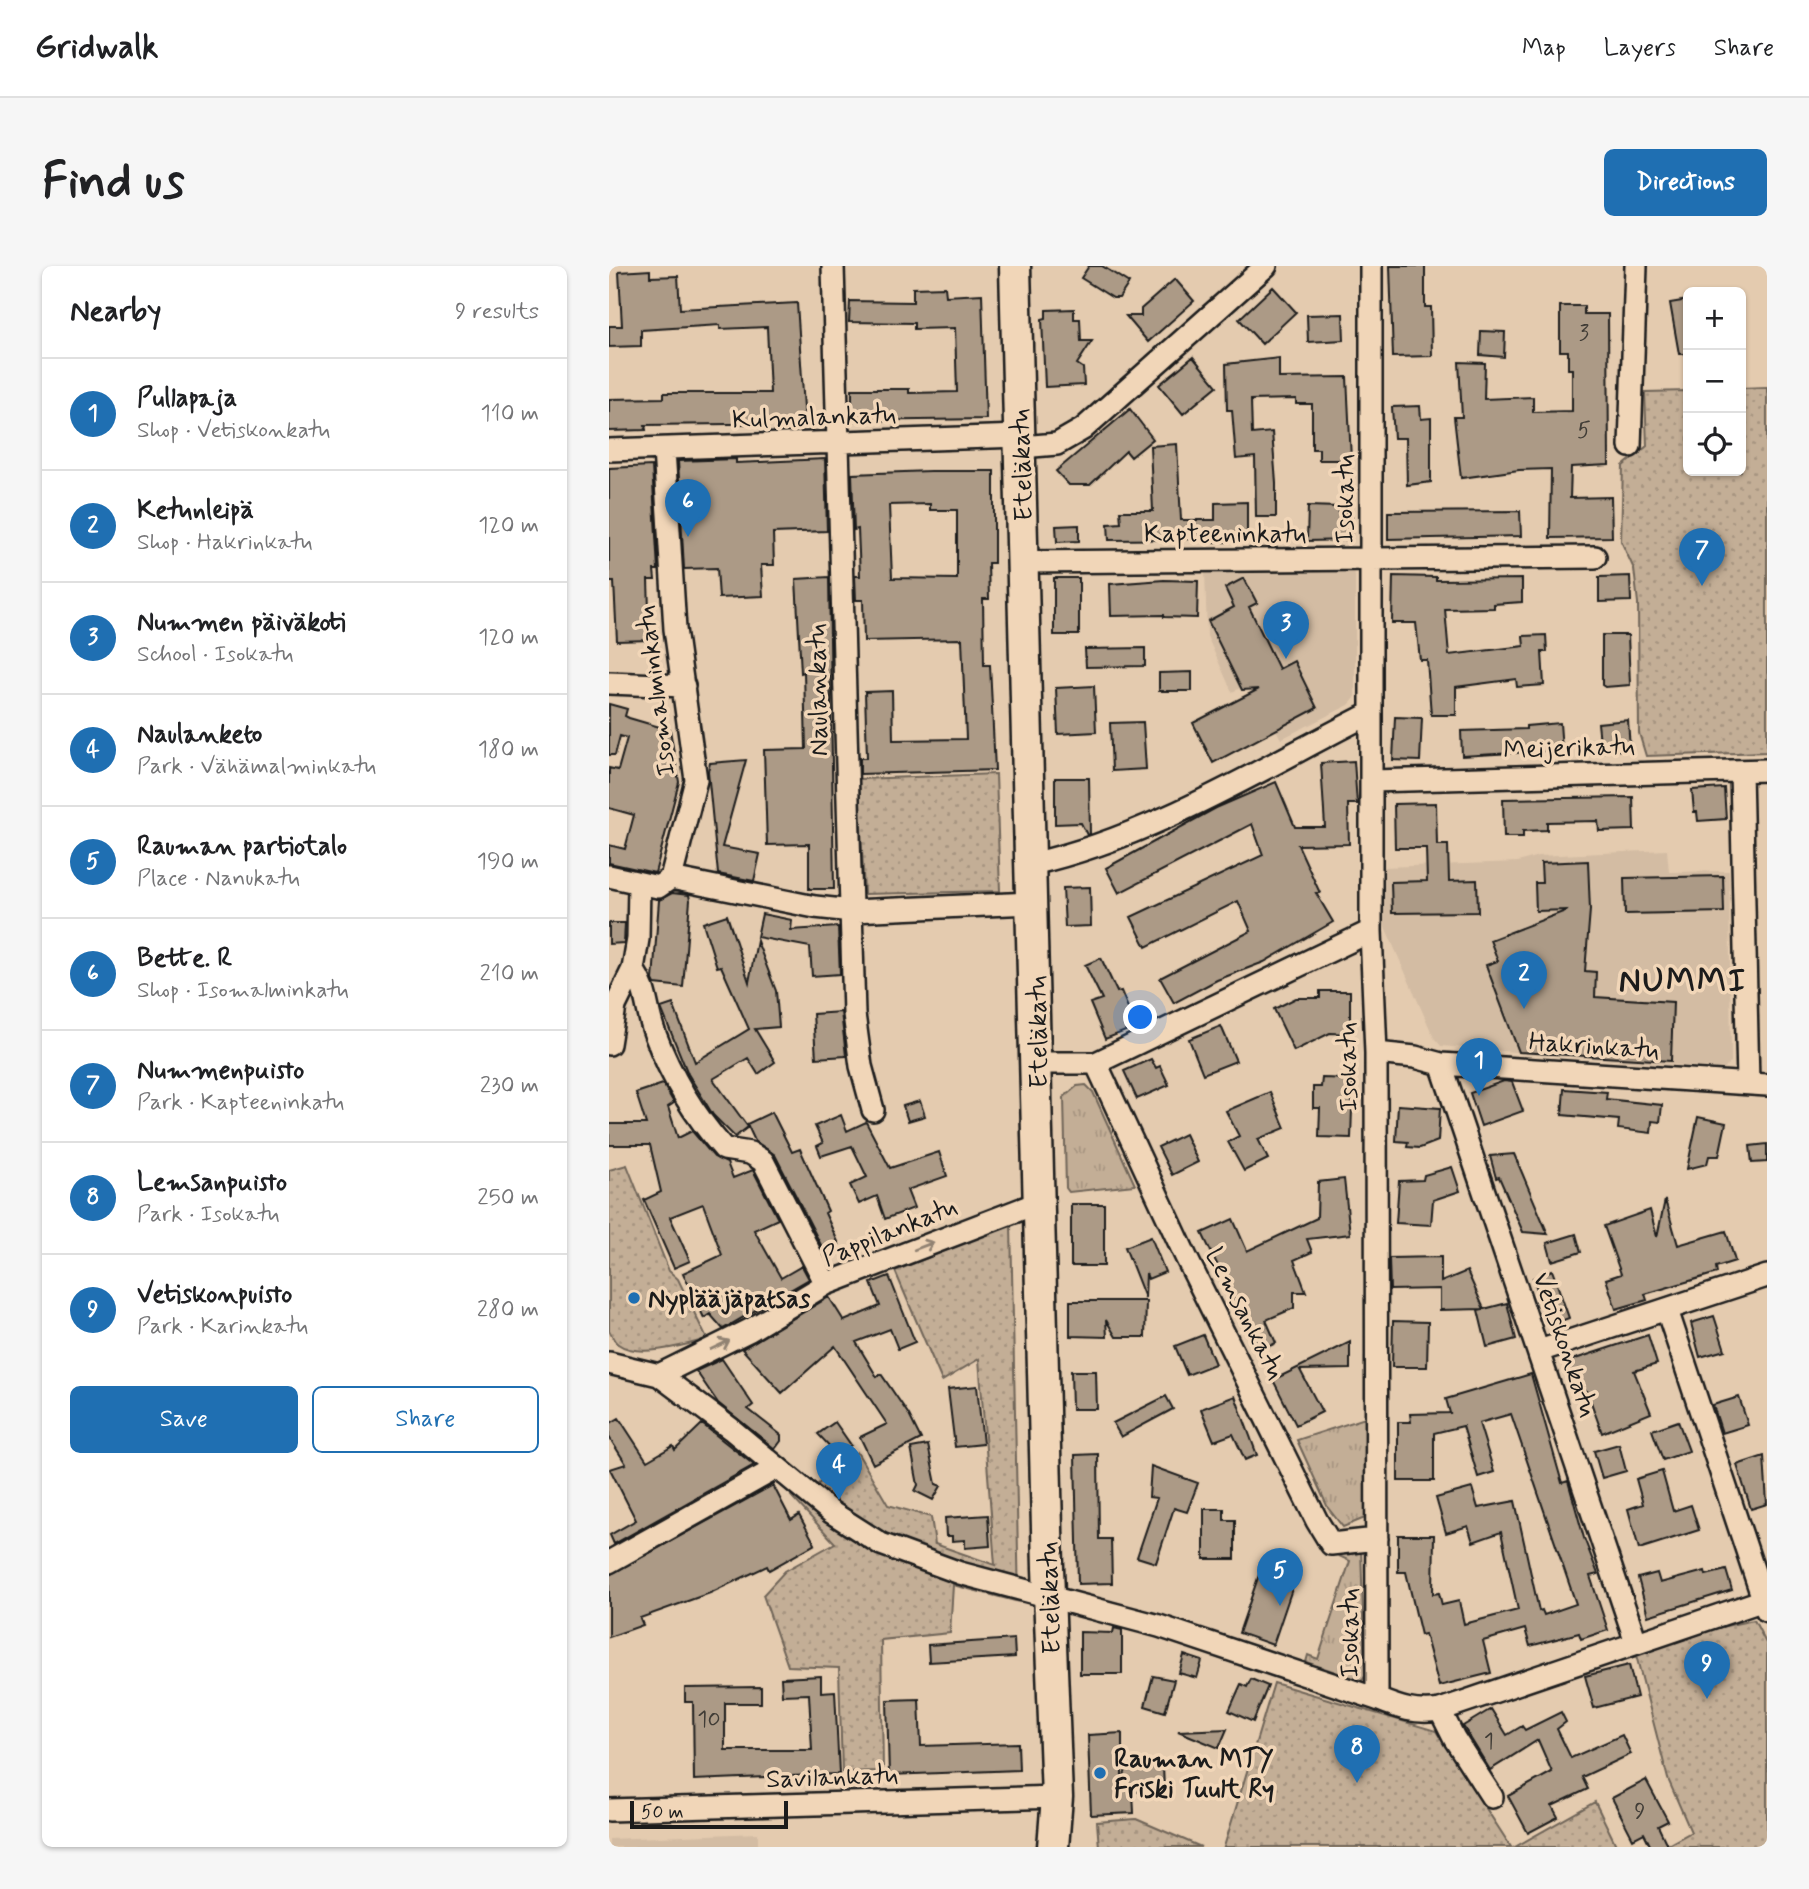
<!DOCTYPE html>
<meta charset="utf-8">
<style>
:root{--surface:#fff;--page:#f6f6f6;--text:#202124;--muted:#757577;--line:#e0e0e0;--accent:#1f6fb2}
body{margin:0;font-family:Mynerve,sans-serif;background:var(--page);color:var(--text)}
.controls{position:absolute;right:21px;top:21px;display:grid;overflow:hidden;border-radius:10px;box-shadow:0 2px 5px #0004}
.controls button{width:63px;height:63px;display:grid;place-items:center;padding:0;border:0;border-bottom:2px solid var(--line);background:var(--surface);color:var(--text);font:35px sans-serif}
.scale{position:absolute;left:21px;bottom:18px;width:158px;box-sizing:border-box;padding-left:7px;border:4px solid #1c1c1c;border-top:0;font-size:19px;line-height:24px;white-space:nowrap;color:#1c1c1c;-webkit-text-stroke:5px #f1d6b8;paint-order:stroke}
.you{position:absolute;left:532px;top:752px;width:24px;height:24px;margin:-18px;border:5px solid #fff;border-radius:50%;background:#1a73e8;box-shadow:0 0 0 10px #1a73e833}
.badge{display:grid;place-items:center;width:46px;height:46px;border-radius:50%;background:var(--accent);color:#fff;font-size:23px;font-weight:700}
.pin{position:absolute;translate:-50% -58px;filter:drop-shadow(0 2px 4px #0008)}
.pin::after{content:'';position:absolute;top:37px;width:24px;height:21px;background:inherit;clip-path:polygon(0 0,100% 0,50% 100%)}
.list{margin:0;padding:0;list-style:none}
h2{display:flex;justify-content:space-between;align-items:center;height:91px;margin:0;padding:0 28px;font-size:30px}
h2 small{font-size:23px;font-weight:400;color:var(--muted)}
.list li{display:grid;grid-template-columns:46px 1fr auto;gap:21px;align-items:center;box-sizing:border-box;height:112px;padding:0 28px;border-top:2px solid var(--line)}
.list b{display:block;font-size:26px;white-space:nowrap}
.list p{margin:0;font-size:23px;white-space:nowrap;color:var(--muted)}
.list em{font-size:23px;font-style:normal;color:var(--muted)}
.actions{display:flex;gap:14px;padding:21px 28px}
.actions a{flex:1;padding:16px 0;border:2px solid var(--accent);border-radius:10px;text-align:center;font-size:24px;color:var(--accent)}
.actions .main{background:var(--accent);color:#fff}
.icon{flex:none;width:38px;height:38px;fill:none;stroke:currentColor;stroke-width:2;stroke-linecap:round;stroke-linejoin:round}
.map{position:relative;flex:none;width:1158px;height:1581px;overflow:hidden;border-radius:10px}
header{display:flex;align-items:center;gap:42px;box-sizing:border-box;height:98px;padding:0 35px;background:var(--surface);border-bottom:2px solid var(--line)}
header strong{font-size:33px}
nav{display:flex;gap:38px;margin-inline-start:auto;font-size:24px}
.intro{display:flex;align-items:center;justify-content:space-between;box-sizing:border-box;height:168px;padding:0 42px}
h1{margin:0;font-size:49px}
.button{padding:18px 32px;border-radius:10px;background:var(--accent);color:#fff;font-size:24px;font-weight:700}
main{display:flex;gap:42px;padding:0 42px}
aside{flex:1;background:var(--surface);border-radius:10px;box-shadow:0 2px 5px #0004}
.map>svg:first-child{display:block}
</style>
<header>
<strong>Gridwalk</strong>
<nav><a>Map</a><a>Layers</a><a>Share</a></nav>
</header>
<div class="intro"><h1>Find us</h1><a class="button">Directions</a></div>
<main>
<aside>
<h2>Nearby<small>9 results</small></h2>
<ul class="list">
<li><span class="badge">1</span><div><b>Pullapaja</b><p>Shop · Vetiskonkatu</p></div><em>110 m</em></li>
<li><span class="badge">2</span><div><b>Ketunleipä</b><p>Shop · Hakrinkatu</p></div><em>120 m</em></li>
<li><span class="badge">3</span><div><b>Nummen päiväkoti</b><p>School · Isokatu</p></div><em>120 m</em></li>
<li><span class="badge">4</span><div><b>Naulanketo</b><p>Park · Vähämalminkatu</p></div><em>180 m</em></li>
<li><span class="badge">5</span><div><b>Rauman partiotalo</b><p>Place · Nanukatu</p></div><em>190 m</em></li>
<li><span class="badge">6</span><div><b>Bette. R</b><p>Shop · Isomalminkatu</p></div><em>210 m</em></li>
<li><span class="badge">7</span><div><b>Nummenpuisto</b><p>Park · Kapteeninkatu</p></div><em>230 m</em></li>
<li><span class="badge">8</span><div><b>Lemsanpuisto</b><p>Park · Isokatu</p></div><em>250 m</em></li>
<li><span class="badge">9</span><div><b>Vetiskonpuisto</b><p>Park · Karinkatu</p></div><em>280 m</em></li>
</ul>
<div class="actions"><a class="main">Save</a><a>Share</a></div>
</aside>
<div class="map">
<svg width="1158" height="1581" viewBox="0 0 1158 1581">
<defs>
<pattern id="grass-tufts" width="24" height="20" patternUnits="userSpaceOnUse" patternTransform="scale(1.75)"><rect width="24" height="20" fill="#c3ae96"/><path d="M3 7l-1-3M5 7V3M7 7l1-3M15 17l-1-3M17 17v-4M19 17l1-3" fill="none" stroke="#a79581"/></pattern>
<pattern id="park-dots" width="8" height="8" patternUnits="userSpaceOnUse" patternTransform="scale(1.75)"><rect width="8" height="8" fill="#c3ae96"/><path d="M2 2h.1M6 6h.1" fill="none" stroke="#a79581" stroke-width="1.8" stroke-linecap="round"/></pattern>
</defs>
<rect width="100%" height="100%" fill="#e4cbaf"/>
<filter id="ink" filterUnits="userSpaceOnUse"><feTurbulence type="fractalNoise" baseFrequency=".0143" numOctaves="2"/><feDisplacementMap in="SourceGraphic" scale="14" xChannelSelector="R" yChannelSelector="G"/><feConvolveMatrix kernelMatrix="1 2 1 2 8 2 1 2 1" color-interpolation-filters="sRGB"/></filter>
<g filter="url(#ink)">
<path fill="#d3bca3" d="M739 299 746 309V432L740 439 672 473 642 417 623 426 598 370 596 304Z
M1058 584 1060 606 1120 605 1122 796 1115 803 832 780 825 772 774 656 775 601 909 596 929 590Z
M149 1567V1581H0V1573Z"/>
<path fill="url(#grass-tufts)" stroke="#706559" stroke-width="2" d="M477 819 484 826 526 919 460 926 457 922 455 831 468 820Z
M759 1151 760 1239 756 1252 734 1261 719 1242 688 1174Z
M752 1283 756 1410 753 1415 697 1396 699 1389 709 1393 741 1295 730 1290 736 1284Z"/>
<path fill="url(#park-dots)" stroke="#706559" stroke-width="2" d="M1158 121V486L1037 490 1030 467 1029 337 1025 303 1012 275 1014 200 1038 180 1036 126 1079 125V205H1132V122Z
M387 508 391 625 255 628 250 513Z
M18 899 60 1005 69 1013 98 1073C76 1079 29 1093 9 1078 5 1076 2 1068 0 1064V904Z
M402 958 410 1336 344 1319 341 1367 272 1374 274 1505 233 1506 230 1402 179 1400 154 1329 176 1305 226 1277 182 1230 197 1210 208 1219 248 1186 279 1239 322 1251 326 1278 386 1299 370 1093 333 1115 286 1005Z
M1145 1354 1158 1379V1581H1055L1082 1566 1059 1513 1027 1389 1107 1362Z
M665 1417 827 1465 902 1581H615Z
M986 1536 1008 1581H906Z
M527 1553 592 1581H490L488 1556Z"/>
<path fill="#ac9a86" stroke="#1c1c1c" stroke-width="2" fill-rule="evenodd" d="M480 0H493L520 17 510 32H504L472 12Z
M781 0H816V41H822L823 90 784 91Z
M41 4V11L69 10 71 43 188 37 196 157 36 159 37 164 0 165V133L55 132V127H161L158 61 111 63V59L32 64V80L0 81V60H13L10 6Z
M566 13 585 35 539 76 517 50H532V43Z
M336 21 337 30 373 28 377 153 243 155V123H300V127L348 126 346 62 305 63V57L240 56 241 35 304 36V22Z
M664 21 687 46 653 78 630 53Z
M1079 34V88H1070L1061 37Z
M951 40H975V48H999L1000 199 962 201 961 232 1002 231 1003 271 941 272 942 203 910 204 852 212 845 151H853L850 96 876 97 875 133 924 131V146L963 145V103H959V85H951Z
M465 43V53H471L472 75H483L468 98 474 102 475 119 436 121 433 53 437 52V44Z
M734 48 735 74 699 76 698 49Z
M872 65 896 66 895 91 871 89Z
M584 91 608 120 574 148 550 119Z
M670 92V112L738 111 742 194H710V183H703V138H687V133L642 134 643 168 663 166 667 217V251H647L646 191 627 193 623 144H618L617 98Z
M811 140 812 153 822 152V216L798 219 797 172H785L783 141Z
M521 143 544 173 522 191 517 185 481 219H460L447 205Z
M568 178 572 254H606V237L638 236V276H594L590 268V273L500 274 499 258 512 257 511 245H544L541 180Z
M127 193V197L216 193 218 265 164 267 165 299H152L154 330 110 332 108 302 75 303 69 195Z
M43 200 49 304H45L46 314H39L41 374 8 375 5 316H0V202Z
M321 205H385V297H379L380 333H374L375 399H381L386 504 251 508V492H258L256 426 283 425 284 474 357 473 353 373 255 375 254 334H247L246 310H251L249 263 245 264 243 208ZM321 238V244H348V313L283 312 280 239Z
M699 240 729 241 730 247H743L742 274 698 275Z
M911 245 912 270 779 273V246Z
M470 259V275L448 276 447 260Z
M784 310 827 311V314L913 313V336L885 338V342L836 343 840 389 915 380 914 370 937 369 938 386H933L935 419 908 421 907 413 847 421V449H822L818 394H811L807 357H783Z
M1021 310 1022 335 990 336V311Z
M220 311 225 623H200V578L158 579 155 484 197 483 195 406 192 407 187 313Z
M445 312H470V369H445Z
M635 312 648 337 640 341 670 403 685 395 708 442 604 497 584 457 650 423 633 424 599 355 625 341 616 322Z
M555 314 589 315 588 352 555 351V349L502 350 501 318Z
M993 369H1019L1021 419 996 421 993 419Z
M536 382V400L477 401 476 383Z
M583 406V425H550V407Z
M485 420 487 466 449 468 447 422Z
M0 438 18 443 16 450 20 452 61 464 70 516 46 607 0 597V579L16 583 25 549 0 542V502L9 504 18 472 11 470 6 489H0Z
M786 451 813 452 811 495 784 494Z
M1019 454 1021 483 992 486 989 457Z
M534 456 537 503 503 505 501 457Z
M951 457 953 484 853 490 852 465 917 463V460Z
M137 494 113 581 151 588 145 615 109 608 99 505 101 497Z
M745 495 748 538H739L740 578 689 579 711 627H707L724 656 655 696 608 714 565 737 551 712 642 665 629 635 537 681 522 651 654 589 643 558 510 627 497 602 607 542 667 516 686 561H716L712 497Z
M446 512H480L481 568 478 569 472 557 446 558Z
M1115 522 1117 553 1089 555 1088 546H1085L1083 524Z
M1024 531 1025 564 990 565 989 555 938 556V564L914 565V571H895L894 533Z
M827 537 828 579H839L840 615 868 614 869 646 783 647 782 616 818 615 817 582H786L785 538Z
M979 595 981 644 976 705 987 706 986 731 1064 736 1062 795 910 786 877 699 889 695 881 674 959 644 927 645 926 617H933L932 597Z
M1114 610 1115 646 1016 648 1015 612Z
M481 621 482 660 456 661 454 622Z
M63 627 80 629 81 634 74 721 46 718 44 714 50 634Z
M153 648 183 654 182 664 229 661 231 708 203 710 201 681 148 671Z
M118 649 140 716 148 675 167 725 170 761 146 763 166 796 149 808 139 792 104 813 139 861 126 871 104 849 79 808 52 742 64 738 86 796 140 763 112 700 108 701 94 657Z
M0 657H16L15 677 0 678Z
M492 692 508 726 512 725 527 761 496 773 481 737 493 733 476 699Z
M711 725H741V768L721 767 685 785 665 743 687 732H711Z
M232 746 237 790 207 792 204 748Z
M612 760 627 795 594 808 580 773Z
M542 793 547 802 551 800 560 819 528 833 515 805Z
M713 812 744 813 742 872 710 871 711 842H704V821H712Z
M895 815 903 816 914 845 872 860 861 827Z
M54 818 65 837 59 841 69 872 83 865 105 891 118 897 124 912 144 904 169 953 145 964 172 1012 193 1000 200 1013 114 1063 101 1048 95 1052 74 1007 113 989 94 938 61 951 81 995 65 1002 35 934 52 926 41 879H0V858H37L27 827Z
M955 823 998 826 997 833 1053 839 1051 856 1043 855 1042 867 1009 863 1010 854 953 849Z
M661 826 676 862 649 873 659 893 635 905 619 876 630 870 617 845Z
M311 835 316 850 299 855 294 840Z
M789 839 831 842 829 875 811 882 798 881 799 876 787 875Z
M163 846 183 886 191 883 219 945 216 947 230 978 215 985 166 889 146 875 138 858Z
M232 849 238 865 257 856 281 902 330 886 338 910 298 924 305 942 276 953 268 930 250 938 241 919 258 911 243 880 212 890 208 880 214 877 206 860Z
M1089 851 1117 857 1110 890H1100L1098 898 1078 903Z
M576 868 589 896 563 909 549 881Z
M1158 878V896L1143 897 1141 880Z
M905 888 939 968 914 966 890 911 887 912 881 890Z
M843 901 851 925 824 934 822 959 787 957 790 915 814 914 815 909Z
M735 913 741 968 698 973 703 986 685 994 697 1026H685V1042L657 1054 667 1077 650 1085 593 967 624 953 638 985 708 952 709 916Z
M1056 934 1069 979 1117 965 1126 995 1107 1001 1108 1007 1036 1028 1038 1034 1007 1043 997 1013 1012 1008 995 960 1041 944 1048 971Z
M462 938H495V1000H462Z
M967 968 972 986 943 995 938 977Z
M542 971 556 1006 539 1013 537 1007 536 1032 516 981Z
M832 991V1016L858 1005 875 1043 898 1037 907 1073 878 1081 869 1044 874 1043 831 1044V1023L781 1024 780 992Z
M943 1004 960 1052 941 1059 924 1012Z
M280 1010 306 1076 289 1083 281 1063 247 1076 268 1111 272 1108 300 1149 312 1173 264 1198 251 1171 278 1158 226 1080 173 1127 133 1083 220 1031 235 1055 271 1040 262 1017Z
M461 1035H537L536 1071H507L497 1054 498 1071 461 1070Z
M1105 1050 1116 1084 1091 1091 1082 1057Z
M784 1055 819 1056 818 1101H783Z
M594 1069 606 1098 578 1109 566 1080Z
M1039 1069 1048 1098 1025 1105 1042 1147 993 1167 978 1125 965 1129 954 1097Z
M741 1076V1103L691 1104 713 1146 687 1159 664 1114Z
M113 1093 144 1139 139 1143 172 1169V1175L166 1183 109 1137 87 1105Z
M462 1105H487L488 1143H463Z
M922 1108 953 1217 959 1215 975 1272 989 1308 981 1310 999 1364 972 1373 970 1367 921 1380 916 1363 874 1375 882 1407 830 1420 816 1368 812 1369 797 1306H789V1269H825L824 1328 830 1327 833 1339 850 1335 855 1358 909 1344 892 1266 864 1276 859 1260 837 1267 827 1232 863 1222 869 1242 906 1235 930 1345 933 1344 935 1349 967 1338 902 1148 870 1157 885 1206 869 1211 854 1160 825 1167V1215H789V1156H802L801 1148 841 1147 837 1133Z
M368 1120 374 1178 346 1181 339 1123Z
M557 1130 564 1143 512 1171 504 1157Z
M626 1130 648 1189 636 1194 624 1168 605 1175 592 1143Z
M1130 1131 1139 1159 1113 1167 1104 1139Z
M10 1152 38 1195 64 1180 66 1184 93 1158 145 1199 5 1278 1 1269 27 1254 1 1203 17 1198 0 1171V1158Z
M1069 1155 1080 1185 1054 1194 1043 1164Z
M226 1156 242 1179 228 1188 209 1168Z
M1010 1178 1017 1205 993 1212 985 1185Z
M319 1179 327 1218 332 1220 324 1234 306 1225 309 1219 302 1182Z
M489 1188 490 1273H502L503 1317 469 1318 466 1189Z
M1155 1190 1158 1238 1142 1243 1128 1199Z
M542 1200 589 1217 578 1246 565 1242 547 1297 528 1291 548 1232 540 1231Z
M1053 1205 1064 1245 1082 1239 1090 1264 1030 1283 1019 1243 1034 1238 1027 1213Z
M164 1219 182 1254 190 1249 206 1278 160 1304 158 1300 101 1327 31 1352 34 1359 0 1371V1309Z
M595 1243H615V1254H626V1293H595Z
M379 1249 381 1280 356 1282V1274L343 1275V1270H337L336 1252Z
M652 1303 686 1314 664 1379 630 1367Z
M1117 1304 1123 1324 1039 1350 1029 1312 1048 1307 1051 1317 1096 1305 1097 1309Z
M505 1362 513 1364V1408H471V1366L504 1367Z
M405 1373 406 1391 320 1396 319 1379Z
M575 1389 593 1395 588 1412 570 1407Z
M1020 1399 1028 1431 985 1442 976 1410Z
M212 1410V1426L226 1425 230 1508 85 1514 84 1436H76V1422L152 1421V1437H116V1484H203L200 1428 173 1429 172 1412Z
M544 1410 565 1414 556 1446 536 1440Z
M642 1413 659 1420 644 1456 620 1445 632 1418 638 1421Z
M310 1433 312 1480 409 1477 410 1504 280 1509 278 1434Z
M882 1443 898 1469 913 1460 916 1464 952 1446 957 1456 948 1463 962 1492 1013 1469 1022 1488 973 1511 979 1523 943 1540 949 1551 919 1567 899 1530 943 1506 929 1474 881 1504 854 1460Z
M618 1463 610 1482 569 1465Z
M513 1467V1515L518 1501 554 1499 555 1524 524 1526 525 1547 482 1549 479 1469Z
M1037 1514 1059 1555 1049 1560 1059 1581H1042L1035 1567 1024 1573 1003 1532Z"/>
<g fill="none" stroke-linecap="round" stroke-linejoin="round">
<defs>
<path id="street" d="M224 0 245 748 252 800 264 844
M762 0V665L767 787 768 1433C790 1442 807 1448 831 1444L845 1472 883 1531
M1021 180 1027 0
M412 181 448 178 474 163 657 0
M0 184 411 170
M414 296 986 291
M0 417 75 420
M1132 505 1139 817
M763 515 1158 504
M423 598C543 571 653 502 762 447
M0 610 49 621 62 612 87 514 66 363 55 183
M62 612 206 641 243 645 424 637
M30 618 29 673 24 703C40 727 36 742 46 768 62 811 85 849 115 883L141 887 154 895 217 1018
M0 778 6 740 24 703
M767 787 806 791 832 798 1158 819
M428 797H487L762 665
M487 797 577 991 708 1255 722 1278 768 1273
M832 798 1027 1376
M1058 1044 1158 1345
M930 1085 1158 1010
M0 1097 50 1109 141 1064 217 1018 431 936
M50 1109 122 1163 222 1246 272 1278 351 1307 550 1360 768 1433
M0 1296 166 1203
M831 1444 1158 1333
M0 1544 448 1531"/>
<path id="secondary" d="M406 0 439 1302 448 1531 444 1581"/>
</defs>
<use href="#street" stroke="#1c1c1c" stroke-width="26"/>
<use href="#secondary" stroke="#1c1c1c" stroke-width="35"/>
<use href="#street" stroke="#f1d6b8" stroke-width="21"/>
<use href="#secondary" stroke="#f1d6b8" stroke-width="30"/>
</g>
<defs><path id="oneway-shaft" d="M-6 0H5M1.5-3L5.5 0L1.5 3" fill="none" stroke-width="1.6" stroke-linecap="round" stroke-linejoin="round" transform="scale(1.75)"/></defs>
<g stroke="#918272">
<use href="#oneway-shaft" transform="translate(315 980) rotate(-21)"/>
<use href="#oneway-shaft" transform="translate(111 1079) rotate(-26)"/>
</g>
</g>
<g fill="#1f6fb2" stroke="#f1d6b8" stroke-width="2.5">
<circle cx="25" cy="1032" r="7"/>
<circle cx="491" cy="1507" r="7"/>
</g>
<g text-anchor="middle" stroke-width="7" stroke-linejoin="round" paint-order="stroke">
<g font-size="23" fill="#403c36">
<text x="975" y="74">3</text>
<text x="975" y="171">5</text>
<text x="100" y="1460">10</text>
<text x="880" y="1482">1</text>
<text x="1031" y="1552">9</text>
</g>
<g font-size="26" fill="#1c1c1c" stroke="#f1d6b8">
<text transform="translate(205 150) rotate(-2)" y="9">Kulmalankatu</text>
<text transform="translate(412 199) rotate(-92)" y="9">Eteläkatu</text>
<text transform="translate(735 233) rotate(-90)" y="9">Isokatu</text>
<text x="616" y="276">Kapteeninkatu</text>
<text transform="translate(208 424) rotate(-91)" y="9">Naulankatu</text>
<text transform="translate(46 425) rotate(-97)" y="9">Isomalminkatu</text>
<text transform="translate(960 481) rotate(-2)" y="9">Meijerikatu</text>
<text transform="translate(428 766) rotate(-91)" y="9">Eteläkatu</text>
<text transform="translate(985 779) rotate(4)" y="9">Hakrinkatu</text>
<text transform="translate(738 801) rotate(-91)" y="9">Isokatu</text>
<text transform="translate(280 965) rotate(-22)" y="9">Pappilankatu</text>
<text transform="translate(637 1047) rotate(63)" y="9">Lemsankatu</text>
<text transform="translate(957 1078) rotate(71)" y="9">Vetiskonkatu</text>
<text transform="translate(440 1332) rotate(-92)" y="9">Eteläkatu</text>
<text transform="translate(740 1367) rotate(-90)" y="9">Isokatu</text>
<text transform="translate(223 1510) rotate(-2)" y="9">Savilankatu</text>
</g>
<g font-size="26" font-weight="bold" fill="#1c1c1c" stroke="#f1d6b8" text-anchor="start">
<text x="39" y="1041">Nyplääjäpatsas</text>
<text x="505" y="1501">Rauman MTY<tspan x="505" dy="30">Friski Tuult Ry</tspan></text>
</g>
<g font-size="33" font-weight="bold" letter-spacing="2" fill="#1c1c1c" stroke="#f1d6b8">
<text x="1074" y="725">NUMMI</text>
</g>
</g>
</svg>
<div class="controls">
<button>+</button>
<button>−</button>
<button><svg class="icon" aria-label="locate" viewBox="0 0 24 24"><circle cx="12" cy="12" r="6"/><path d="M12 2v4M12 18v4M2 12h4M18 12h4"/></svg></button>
</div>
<div class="scale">50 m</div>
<div class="you"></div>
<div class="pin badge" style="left:870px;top:830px">1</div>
<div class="pin badge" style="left:915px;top:743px">2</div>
<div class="pin badge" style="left:677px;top:393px">3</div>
<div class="pin badge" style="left:230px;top:1234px">4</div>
<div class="pin badge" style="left:671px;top:1340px">5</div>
<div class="pin badge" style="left:79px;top:271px">6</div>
<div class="pin badge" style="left:1093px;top:320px">7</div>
<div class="pin badge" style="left:748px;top:1517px">8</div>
<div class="pin badge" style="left:1098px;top:1433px">9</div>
</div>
</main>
